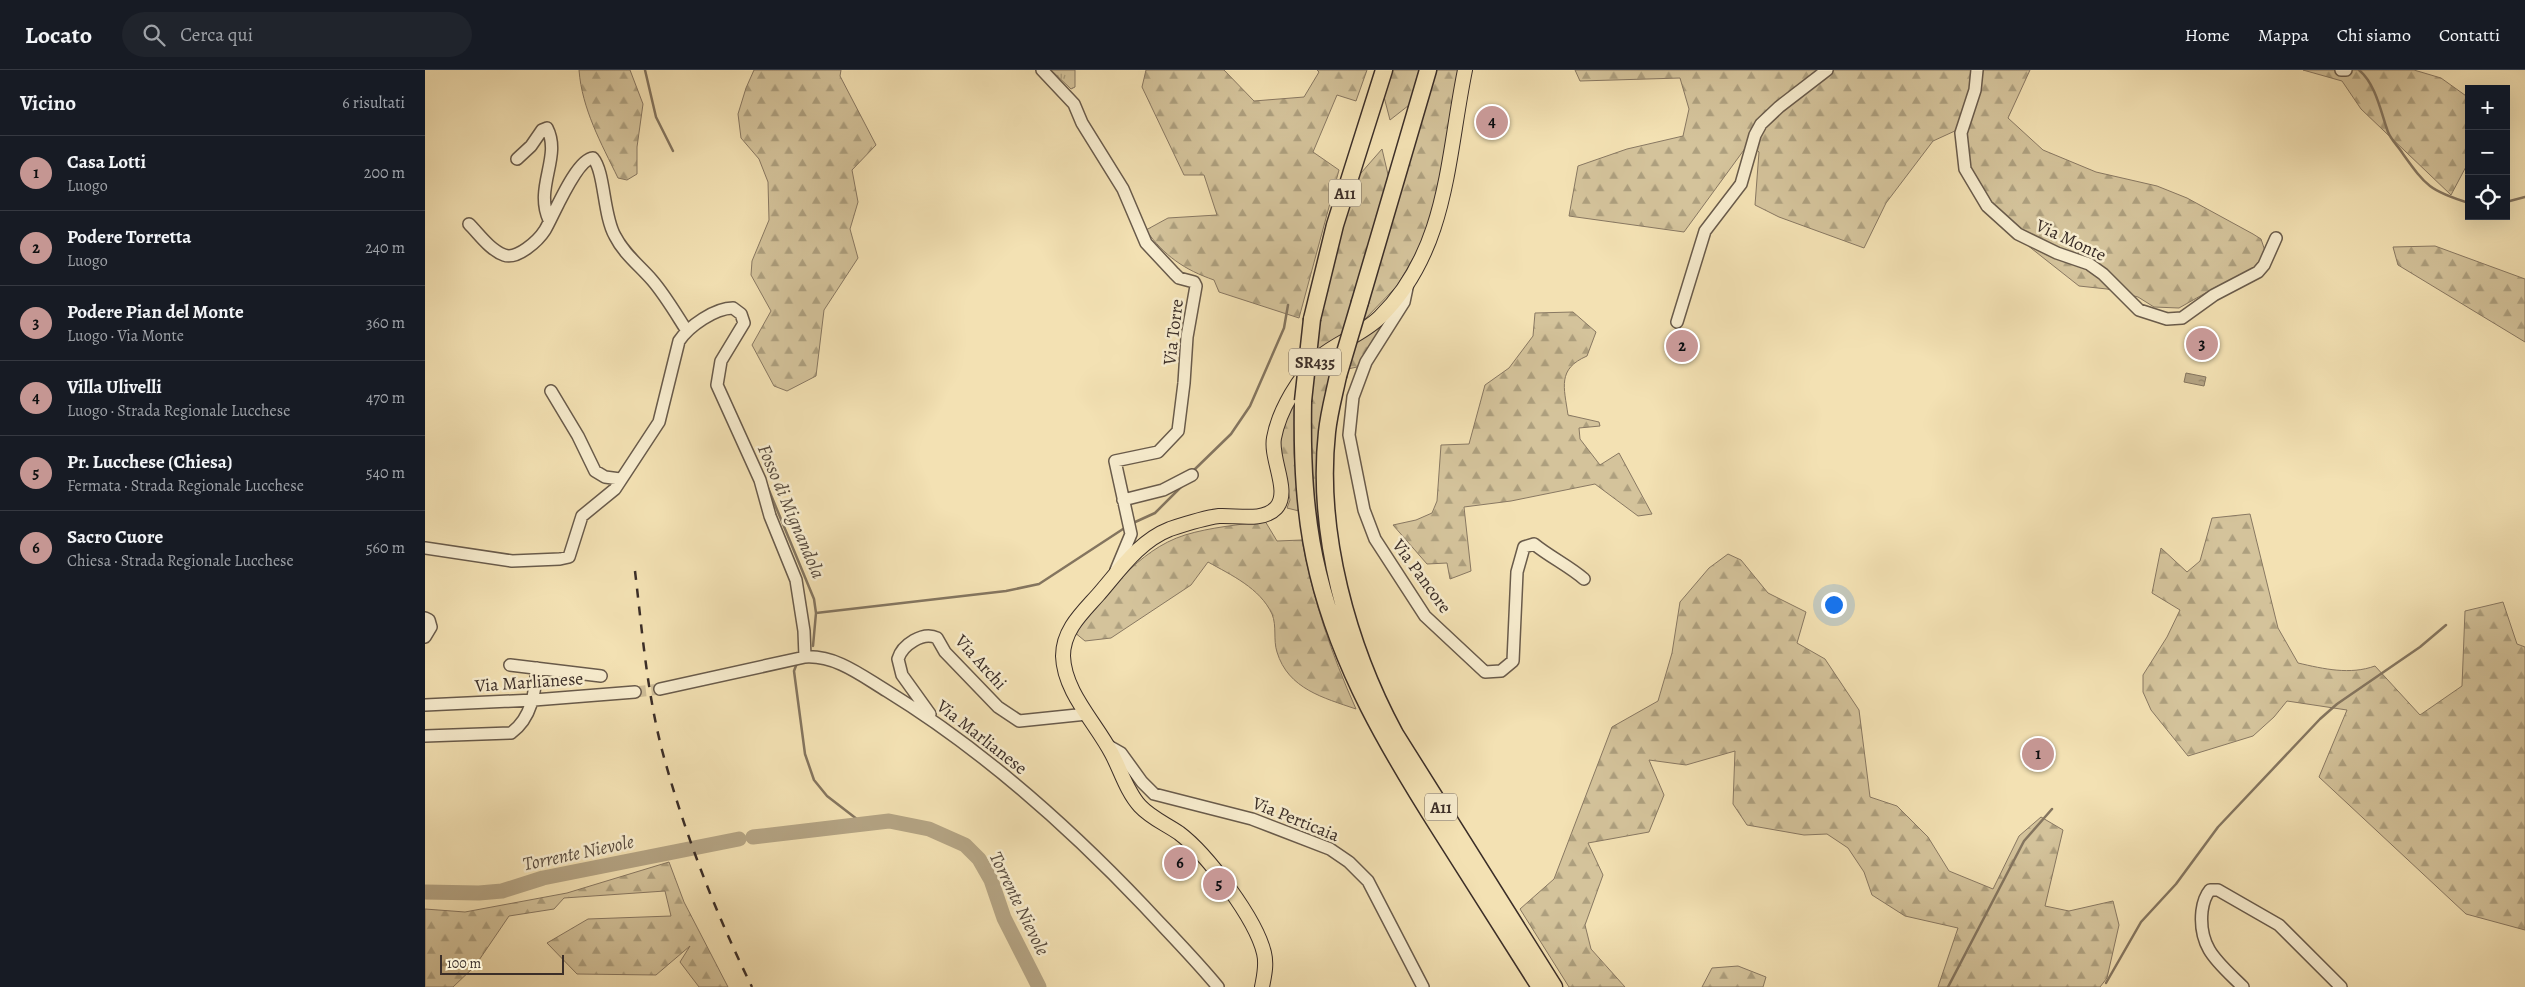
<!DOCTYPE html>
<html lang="it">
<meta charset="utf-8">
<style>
:root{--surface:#171b24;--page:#20242c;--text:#f1f3f6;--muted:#9ea1a6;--line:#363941;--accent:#c59692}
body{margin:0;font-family:Alegreya,serif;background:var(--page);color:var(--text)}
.controls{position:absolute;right:15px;top:15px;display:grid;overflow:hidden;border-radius:0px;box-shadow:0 5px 20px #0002}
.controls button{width:45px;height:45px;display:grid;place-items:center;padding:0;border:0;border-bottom:1px solid var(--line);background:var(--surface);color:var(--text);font:25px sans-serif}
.scale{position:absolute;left:15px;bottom:12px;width:124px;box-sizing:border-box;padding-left:5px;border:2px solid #3b2e28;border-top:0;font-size:14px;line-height:18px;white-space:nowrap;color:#3b2e28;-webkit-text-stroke:4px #f7ecce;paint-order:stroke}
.you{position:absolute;left:1408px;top:534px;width:18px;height:18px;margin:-12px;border:4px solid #fff;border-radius:50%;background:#1a73e8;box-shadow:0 0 0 8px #1a73e833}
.badge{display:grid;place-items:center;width:32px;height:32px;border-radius:50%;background:var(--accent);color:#111;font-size:16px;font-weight:700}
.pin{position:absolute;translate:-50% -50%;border:2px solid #fff;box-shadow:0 1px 5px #0006}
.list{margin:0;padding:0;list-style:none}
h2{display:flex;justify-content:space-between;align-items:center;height:65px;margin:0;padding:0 20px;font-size:21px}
h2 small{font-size:16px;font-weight:400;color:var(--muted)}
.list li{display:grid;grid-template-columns:32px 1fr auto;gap:15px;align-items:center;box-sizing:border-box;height:75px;padding:0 20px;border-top:1px solid var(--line)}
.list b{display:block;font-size:19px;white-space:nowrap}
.list p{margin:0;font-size:16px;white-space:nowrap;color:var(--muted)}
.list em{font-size:16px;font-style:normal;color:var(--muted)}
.icon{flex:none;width:28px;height:28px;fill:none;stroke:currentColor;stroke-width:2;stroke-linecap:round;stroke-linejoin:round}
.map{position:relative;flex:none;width:2100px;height:917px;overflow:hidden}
header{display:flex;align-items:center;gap:30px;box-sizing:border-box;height:70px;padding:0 25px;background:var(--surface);border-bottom:1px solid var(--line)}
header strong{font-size:24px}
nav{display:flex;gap:28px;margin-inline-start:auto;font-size:18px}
.search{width:350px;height:45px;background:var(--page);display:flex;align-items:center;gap:12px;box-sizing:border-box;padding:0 18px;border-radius:28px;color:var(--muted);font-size:19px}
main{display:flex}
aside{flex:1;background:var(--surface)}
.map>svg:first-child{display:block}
</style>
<header>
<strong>Locato</strong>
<div class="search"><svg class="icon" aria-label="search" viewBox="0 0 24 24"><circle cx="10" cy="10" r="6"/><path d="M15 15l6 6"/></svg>Cerca qui</div>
<nav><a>Home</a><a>Mappa</a><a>Chi siamo</a><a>Contatti</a></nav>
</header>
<main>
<aside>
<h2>Vicino<small>6 risultati</small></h2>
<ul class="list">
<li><span class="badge">1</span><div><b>Casa Lotti</b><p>Luogo</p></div><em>200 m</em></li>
<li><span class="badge">2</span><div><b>Podere Torretta</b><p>Luogo</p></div><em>240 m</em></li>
<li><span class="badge">3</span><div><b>Podere Pian del Monte</b><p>Luogo · Via Monte</p></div><em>360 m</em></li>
<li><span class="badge">4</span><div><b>Villa Ulivelli</b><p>Luogo · Strada Regionale Lucchese</p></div><em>470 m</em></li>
<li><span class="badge">5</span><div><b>Pr. Lucchese (Chiesa)</b><p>Fermata · Strada Regionale Lucchese</p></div><em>540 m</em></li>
<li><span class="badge">6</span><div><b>Sacro Cuore</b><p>Chiesa · Strada Regionale Lucchese</p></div><em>560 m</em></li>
</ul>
</aside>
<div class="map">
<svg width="2100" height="917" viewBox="0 0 2100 917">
<defs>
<pattern id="grass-tufts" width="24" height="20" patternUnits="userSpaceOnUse" patternTransform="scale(1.25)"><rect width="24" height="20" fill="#d4c39b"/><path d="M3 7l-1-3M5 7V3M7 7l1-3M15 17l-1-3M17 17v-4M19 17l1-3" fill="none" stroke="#ad9f7e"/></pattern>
<pattern id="forest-firs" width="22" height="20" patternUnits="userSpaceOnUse" patternTransform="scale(1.25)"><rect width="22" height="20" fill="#d4c39b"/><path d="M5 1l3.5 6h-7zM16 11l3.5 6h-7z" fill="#ad9f7e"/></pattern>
<pattern id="water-ripples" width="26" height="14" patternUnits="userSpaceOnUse" patternTransform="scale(1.25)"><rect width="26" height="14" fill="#b4a484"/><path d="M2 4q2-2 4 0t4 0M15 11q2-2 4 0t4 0" fill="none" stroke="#94866c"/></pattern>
</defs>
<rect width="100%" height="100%" fill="#f3e1b3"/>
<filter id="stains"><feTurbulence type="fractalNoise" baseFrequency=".004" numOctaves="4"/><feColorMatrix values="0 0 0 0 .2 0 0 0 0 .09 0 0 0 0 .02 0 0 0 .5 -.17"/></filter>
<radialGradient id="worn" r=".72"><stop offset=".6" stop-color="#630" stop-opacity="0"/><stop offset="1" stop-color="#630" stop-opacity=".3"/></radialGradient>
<path fill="url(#grass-tufts)" stroke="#887862" d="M626 0H650V17L646 19Z"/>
<path fill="url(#forest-firs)" stroke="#887862" d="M154 0H205L218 34 212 77V104L202 110 193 108C176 73 157 39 154 0Z
M329 0H416L415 6 451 75 427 100 433 132 425 159 433 188 399 240 391 306 362 321 349 316 327 275 346 241 326 205 327 191 344 150 343 112 334 89 316 68 313 44 321 18Z
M721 0H799L829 31 879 27 894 2 892 0H942L931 31 912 25 888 82 914 100 874 248 794 222 789 210C760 200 739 186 721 160L743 148 792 145 779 105H759L717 17Z
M965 0H998L988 32 965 50 958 23Z
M1010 0H1033L1013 123 1001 166 972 216 940 249 887 287 892 253 929 111 957 79 965 113Z
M1150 0H1605L1583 48 1618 80 1671 102 1732 116 1762 128 1828 164 1836 169 1840 181 1834 195 1825 203 1791 217 1754 238 1729 237 1713 227 1682 219 1654 216 1597 171 1535 99 1532 60 1508 71 1461 133 1439 178 1354 147 1330 135 1334 82 1324 73 1259 162 1144 146 1153 96 1202 79 1258 66 1264 39 1255 8 1155 11Z
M1878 0H1989L2016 8 2044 28V91L2026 125 1936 39 1917 11Z
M2010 176 2100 209V272L1973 195 1968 177Z
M1148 242 1171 262 1162 286C1132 299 1139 317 1143 345L1174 352 1175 356 1154 358 1155 369 1175 395 1194 383 1227 444 1213 446 1170 414 1086 431 1039 437 1046 501 1025 509 1022 493 1002 494 968 455 991 450 1007 443 1012 431 1016 375 1044 374 1060 315 1084 298 1108 266 1110 243Z
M965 247 932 297 909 302 898 454 889 456 883 316 869 340V383L874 441 862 438 865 430 853 372 866 337 885 305 902 287Z
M1825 444 1853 558 1873 593C1899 599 1925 605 1950 596L1995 645 2037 616 2040 541 2078 532 2092 574 2100 577V860L2041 844 1894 707 1922 640 1862 631 1849 647 1828 666 1763 686 1726 640 1718 622V605L1742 567 1755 540 1727 523 1736 478 1762 502 1775 491 1787 448Z
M840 451 852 471 877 470C888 530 906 583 931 639 899 628 863 619 852 582 848 570 852 556 847 544 835 518 806 505 783 492L766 515 686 568 660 571 649 562C681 526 712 480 760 465 786 457 814 455 840 451Z
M1303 484 1316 490 1343 523 1381 542 1372 573 1400 589 1434 640 1445 727 1472 736 1503 767 1524 801 1568 819 1594 766 1616 747 1638 760 1620 836 1644 841 1688 831 1694 855 1682 908 1675 917H1513L1533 858 1480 846 1447 825 1439 802 1423 778 1402 764 1379 765 1322 755 1308 734 1310 681 1261 695 1224 690 1239 725 1224 762 1163 773 1178 805 1160 855 1166 879 1200 917H1144L1095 839 1129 809 1187 657 1233 631 1247 583 1255 532 1284 498Z
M244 792 259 832 303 917H274L255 892 265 876 231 905 152 904 122 873 163 849 246 846 240 821 139 828 129 839 84 846 50 896 28 917H0V839L40 842 142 823Z
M1313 896 1341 907 1338 917H1277L1287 898Z"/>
<path fill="url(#water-ripples)" stroke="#84755f" d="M1761 303 1781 307 1779 316 1759 312Z"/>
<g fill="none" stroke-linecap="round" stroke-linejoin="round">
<path stroke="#84755f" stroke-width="2.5" d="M220 0 231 47 248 81
M1934 0C1951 14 1956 43 1963 62 1966 70 1974 77 1978 84 2001 116 2005 121 2044 133
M2081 132 2100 127
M768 401 806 364 825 336 859 258 863 235
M341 413 389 529 391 543 388 576
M708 453 730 443 759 414
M391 543 581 521 614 514 698 459
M372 593 369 601 380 684 389 710 402 726 437 753
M1681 913 1716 852 1751 814 1793 757 1895 649 1912 634 1995 577 2021 555
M1523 917 1599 771 1627 739"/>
<path stroke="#b4a484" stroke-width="15" d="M328 767 464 751 504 759 540 775 554 789 566 810 579 848 614 917
M0 822 54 823 77 821 118 808 314 769"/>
<path stroke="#cebd97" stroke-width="11" stroke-dasharray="11 5.5" stroke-linecap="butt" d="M210 622 235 619"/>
<defs>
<path id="minor" d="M617 0 649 34 657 53 698 119 721 173 749 203 754 208 769 212 771 216 762 267 759 313 753 361 733 382 690 391 706 464 691 500
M1552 0 1550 20 1536 63 1540 99 1562 136 1593 164 1632 183 1664 194 1678 204 1714 240 1742 249 1757 248 1789 225 1833 202 1839 195 1851 168
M1916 0H1921
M92 89 106 76 117 60 122 58C137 87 109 117 124 150
M44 154C54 164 65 180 79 185 92 190 113 171 120 160 128 147 151 89 168 88 180 102 178 145 190 166 199 184 214 195 227 210 240 225 251 244 262 261
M983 213 979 232 941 292 928 327 924 365 939 440 950 469 1000 546 1060 602 1076 601 1088 591 1092 502 1099 477 1109 474C1125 487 1144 496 1159 509
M1252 252 1280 161 1316 114 1330 65 1336 54 1354 37 1402 0
M126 321 153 366 170 401 180 407 195 409
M698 430 738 420 767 405
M0 478 87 491 135 489 144 487 157 446 190 419 234 352 254 271C264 256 290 238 308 238L316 244 319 253 296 291 292 315 335 410 345 446 371 510 379 561 380 587
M0 548 4 550 6 557 0 567
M85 595 176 606
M235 619 380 587C411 585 437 606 462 621 558 680 642 755 719 836 744 863 770 889 793 917
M0 635 109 630 210 622
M505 644 477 605 473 589C477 575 498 561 512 568L520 582 573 637 594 651 662 644
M0 666 86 663C107 648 110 622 112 598
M682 675 696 683 717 712 729 724 827 749 905 779 924 792 943 811 998 917
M1818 917C1794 893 1773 879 1777 841 1778 833 1780 826 1785 820H1793L1854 855 1916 917"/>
<path id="major" d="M837 917C839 906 842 895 839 883 831 849 782 784 754 763 741 754 726 748 715 736 702 722 696 701 687 684 671 653 639 622 638 586 638 560 657 543 673 525 694 501 714 471 745 459 760 454 778 448 794 446 812 445 838 452 851 438 866 422 845 389 849 368 854 340 875 306 895 287 913 272 938 264 955 247 1023 180 1022 88 1040 0"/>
<path id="highway" d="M935 232 1003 0
M887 249 910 155 959 0
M913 306C909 325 904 343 902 362 891 463 923 577 970 664L1129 917
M878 331C877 389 879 446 893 503 916 598 964 679 1016 761 1049 813 1082 865 1115 917"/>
</defs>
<use href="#minor" stroke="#695b4b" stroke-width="14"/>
<use href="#major" stroke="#3b2e28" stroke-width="16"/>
<use href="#highway" stroke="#3b2e28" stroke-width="19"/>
<use href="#minor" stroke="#f7ecce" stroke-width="11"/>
<use href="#major" stroke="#f3e1b3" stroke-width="14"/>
<use href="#highway" stroke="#f3e1b3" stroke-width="16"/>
<path stroke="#3b2e28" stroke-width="2.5" stroke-dasharray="9 9" stroke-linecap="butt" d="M210 501C217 560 222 622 237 680 259 762 290 842 327 917"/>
<defs>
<path id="highway-bridge" d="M913 306 935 232
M878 331 887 249"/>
</defs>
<use href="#highway-bridge" stroke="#3b2e28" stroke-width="19" stroke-linecap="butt"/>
<use href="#highway-bridge" stroke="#f3e1b3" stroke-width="16"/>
</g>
<g text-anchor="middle" stroke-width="5" stroke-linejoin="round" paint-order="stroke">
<g fill="#f7ecce" stroke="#73675a" stroke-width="1">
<rect x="904" y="109.5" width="32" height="27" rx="4"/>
<rect x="864" y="278.5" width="52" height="27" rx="4"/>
<rect x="1000" y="723.5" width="32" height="27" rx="4"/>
</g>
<g font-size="16" font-weight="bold" fill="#3b2e28">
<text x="920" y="129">A11</text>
<text x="890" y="298">SR435</text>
<text x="1016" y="743">A11</text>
</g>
<g font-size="18" fill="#3b2e28" stroke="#f7ecce">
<text transform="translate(1646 170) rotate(25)" y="6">Via Monte</text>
<text transform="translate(748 262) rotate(-83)" y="6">Via Torre</text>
<text transform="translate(997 506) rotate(54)" y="6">Via Pancore</text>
<text transform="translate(556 592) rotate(48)" y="6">Via Archi</text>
<text transform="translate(104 612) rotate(-4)" y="6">Via Marlianese</text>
<text transform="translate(557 667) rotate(38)" y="6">Via Marlianese</text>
<text transform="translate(871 749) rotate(22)" y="6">Via Perticaia</text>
</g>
<g font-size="19" font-style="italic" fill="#594c3f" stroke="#f7ecce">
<text transform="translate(367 441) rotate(67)" y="7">Fosso di Mignandola</text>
<text transform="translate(153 782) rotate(-12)" y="7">Torrente Nievole</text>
<text transform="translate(595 833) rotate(64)" y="7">Torrente Nievole</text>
</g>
</g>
<rect width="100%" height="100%" filter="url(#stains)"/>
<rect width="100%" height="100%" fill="url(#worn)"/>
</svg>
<div class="controls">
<button>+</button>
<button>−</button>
<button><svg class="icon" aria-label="locate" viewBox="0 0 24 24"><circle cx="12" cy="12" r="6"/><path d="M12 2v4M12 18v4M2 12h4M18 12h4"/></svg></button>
</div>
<div class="scale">100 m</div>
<div class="you"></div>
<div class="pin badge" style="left:1613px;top:684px">1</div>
<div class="pin badge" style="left:1257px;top:276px">2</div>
<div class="pin badge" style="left:1777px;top:274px">3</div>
<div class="pin badge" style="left:1067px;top:52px">4</div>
<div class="pin badge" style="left:794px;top:814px">5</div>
<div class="pin badge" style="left:755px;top:793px">6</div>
</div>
</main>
